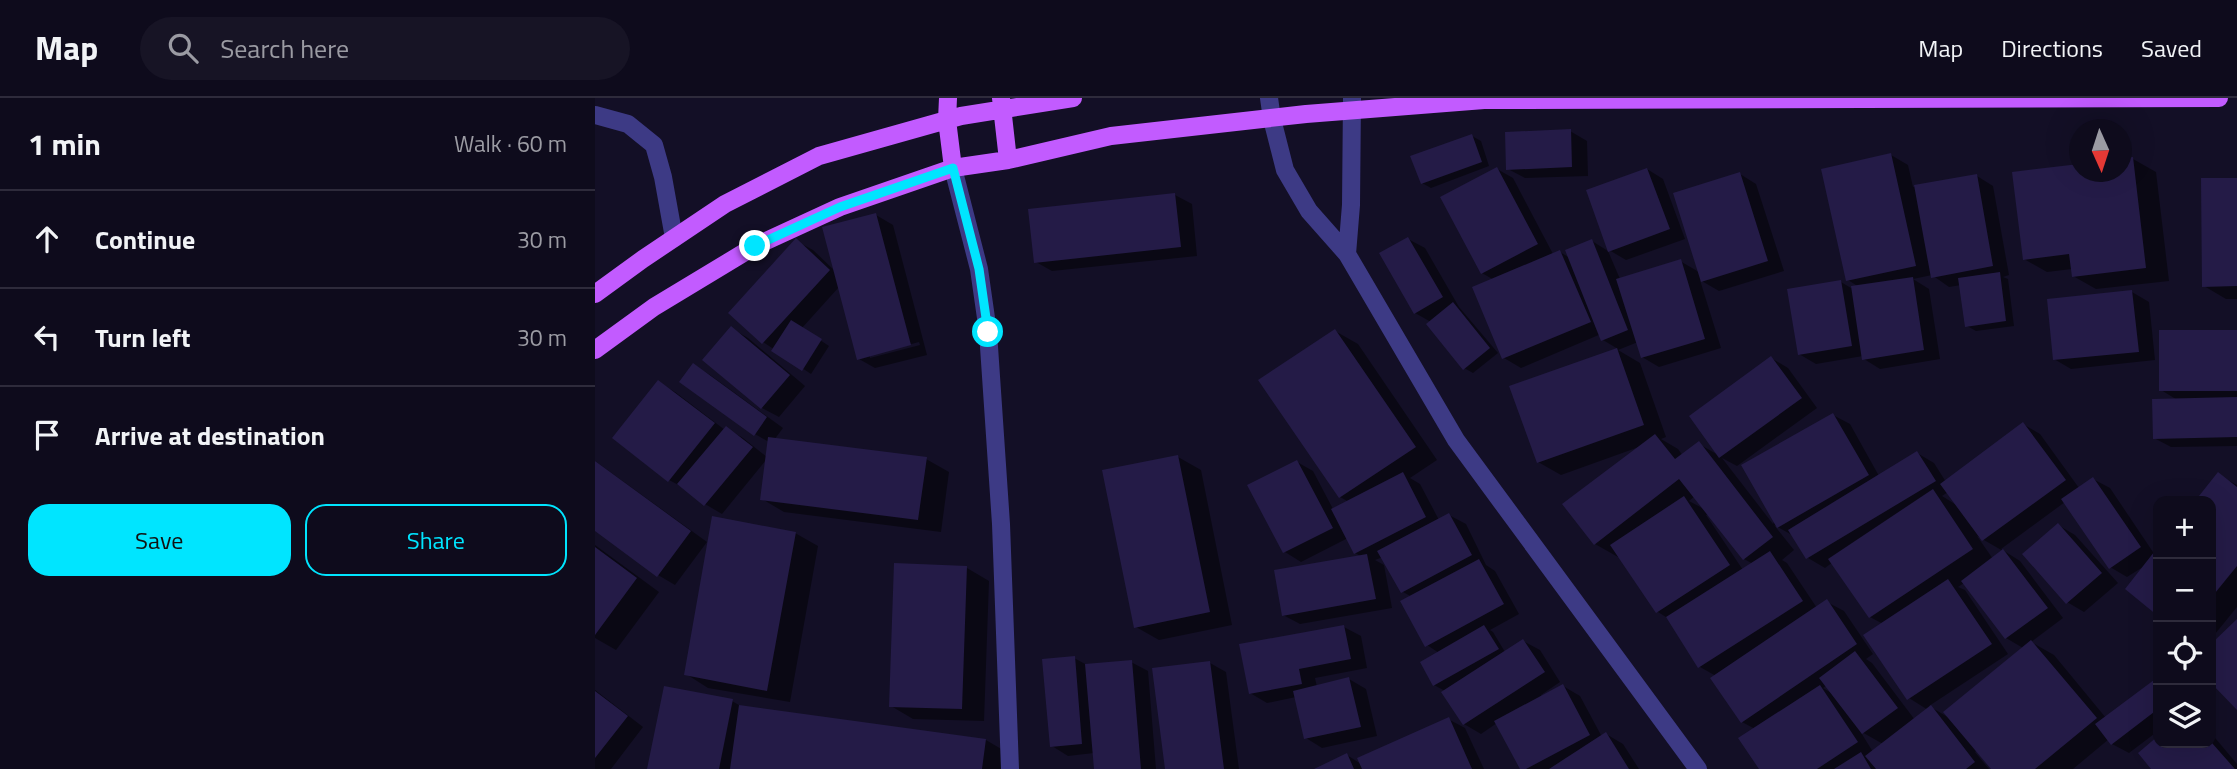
<!DOCTYPE html>
<meta charset="utf-8">
<style>
:root{--surface:#0e0b1c;--page:#171425;--text:#f1f3f6;--muted:#9b9ba3;--line:#2e2b3b;--accent:#00e5ff}
body{margin:0;font-family:"Titillium Web",sans-serif;background:var(--page);color:var(--text)}
.controls{position:absolute;right:21px;bottom:21px;display:grid;overflow:hidden;border-radius:14px;box-shadow:0 7px 28px #0002}
.controls button{width:63px;height:63px;display:grid;place-items:center;padding:0;border:0;border-bottom:2px solid var(--line);background:var(--surface);color:var(--text);font:35px sans-serif}
.compass{position:absolute;left:1474px;top:21px;width:63px;height:63px;border-radius:50%;background:var(--surface);box-shadow:0 7px 28px #0002;rotate:177deg}
.stop{position:absolute;width:21px;height:21px;margin:-16px;border:5px solid #00e5ff;border-radius:50%;background:#fff}
.stop.end{background:#00e5ff;border-color:#fff;box-shadow:0 2px 7px #0008}
.list{margin:0;padding:0;list-style:none}
h2{display:flex;justify-content:space-between;align-items:center;height:91px;margin:0;padding:0 28px;font-size:30px}
h2 small{font-size:23px;font-weight:400;color:var(--muted)}
.list li{display:grid;grid-template-columns:46px 1fr auto;gap:21px;align-items:center;box-sizing:border-box;height:98px;padding:0 28px;border-top:2px solid var(--line)}
.list b{display:block;font-size:26px;white-space:nowrap}
.list em{font-size:23px;font-style:normal;color:var(--muted)}
.actions{display:flex;gap:14px;padding:21px 28px}
.actions a{flex:1;padding:16px 0;border:2px solid var(--accent);border-radius:21px;text-align:center;font-size:24px;color:var(--accent)}
.actions .main{background:var(--accent);color:#111}
.icon{flex:none;width:38px;height:38px;fill:none;stroke:currentColor;stroke-width:2;stroke-linecap:round;stroke-linejoin:round}
.map{position:relative;flex:none;width:1642px;height:671px;overflow:hidden}
header{display:flex;align-items:center;gap:42px;box-sizing:border-box;height:98px;padding:0 35px;background:var(--surface);border-bottom:2px solid var(--line)}
header strong{font-size:33px}
nav{display:flex;gap:38px;margin-inline-start:auto;font-size:24px}
.search{width:490px;height:63px;background:var(--page);display:flex;align-items:center;gap:18px;box-sizing:border-box;padding:0 24px;border-radius:38px;color:var(--muted);font-size:26px}
main{display:flex}
aside{flex:1;background:var(--surface)}
.map>svg:first-child{display:block}
</style>
<header>
<strong>Map</strong>
<div class="search"><svg class="icon" aria-label="search" viewBox="0 0 24 24"><circle cx="10" cy="10" r="6"/><path d="M15 15l6 6"/></svg>Search here</div>
<nav><a>Map</a><a>Directions</a><a>Saved</a></nav>
</header>
<main>
<aside>
<h2>1 min<small>Walk · 60 m</small></h2>
<ul class="list">
<li><svg class="icon" aria-label="ahead" viewBox="0 0 24 24"><path d="M12 20V5M6 11l6-6 6 6"/></svg><div><b>Continue</b></div><em>30 m</em></li>
<li><svg class="icon" aria-label="left" viewBox="0 0 24 24"><path d="M17 20v-9H6M10 6l-5 5 5 5"/></svg><div><b>Turn left</b></div><em>30 m</em></li>
<li><svg class="icon" aria-label="arrive" viewBox="0 0 24 24"><path d="M6 21V4h12l-3 4 3 4H6"/></svg><div><b>Arrive at destination</b></div></li>
</ul>
<div class="actions"><a class="main">Save</a><a>Share</a></div>
</aside>
<div class="map">
<svg width="1642" height="671" viewBox="0 0 1642 671">
<rect width="100%" height="100%" fill="#130f26"/>
<path fill="#0007" fill-rule="evenodd" d="M975 33 992 43 993 78 930 80 913 71Z
M877 38 886 43 894 68 836 90 827 85Z
M1296 57 1313 67 1318 89 1382 78 1398 88 1414 177 1408 179 1413 181 1419 228 1381 233 1372 228 1366 187 1354 189 1337 177 1318 181 1334 191 1345 261 1285 271 1269 261 1268 258 1221 266 1204 256 1246 184 1256 190 1264 189 1253 182Z
M1538 61 1561 74 1574 183 1501 191 1478 178 1477 171 1452 174 1429 161 1419 75 1484 67V74H1526Z
M902 71 918 80 958 156 965 154 975 160 997 143 1013 153 1025 181 1085 163 1104 174 1145 76 1161 86 1189 173 1124 193 1105 182 1126 250 1064 269 1047 259 1043 244 1023 252 1045 265 1071 339 1066 341 1083 351 1088 358 1104 346 1125 358 1176 260 1193 270 1222 310 1142 368 1127 360 1178 426 1238 317 1255 326 1284 378 1322 355 1339 365 1351 384 1428 326 1445 336 1484 390 1498 381 1515 390 1560 457 1563 452V516L1532 491 1551 467 1532 479 1515 469 1470 404 1406 451 1425 463 1468 520 1436 544 1459 557 1511 620 1563 581V633L1534 655 1517 646 1514 641 1478 671H1399L1382 652 1380 654 1394 671H1166L1160 631 1147 624 1121 578 1105 569 1074 521 1063 514 1024 457 1023 459 1000 446 1044 349 966 377 943 364 916 289 1023 251 1008 242 1006 236 926 270 909 260 899 182 887 175ZM1353 394 1363 408 1347 398ZM1100 398 1111 412 1094 403ZM1114 416 1149 461 1158 466 1148 472 1111 417ZM1179 427 1199 438 1213 460 1230 470 1238 464 1275 519 1288 526 1314 600 1333 612 1320 622 1277 565 1271 561 1278 556 1249 513 1232 504 1222 510 1192 465 1187 462 1199 452ZM1382 438 1408 453 1398 461ZM1369 485 1411 540 1428 550 1356 621 1334 608 1413 556 1370 492 1363 489ZM1232 587 1240 597 1228 590ZM1265 633 1288 646 1278 654Z
M1052 71 1068 81 1090 141 1031 162 1014 152Z
M1642 82V201H1631L1609 188Z
M580 97 597 106 602 158 457 173 441 164Z
M281 117 298 127 332 257 280 270 264 261 244 189 207 230 234 248 216 276 168 244 201 143 218 152 240 173ZM324 244 325 247 275 260V257Z
M813 141 830 150 864 209 903 255 878 275 869 270 836 224 820 215Z
M1537 194 1554 204 1560 262 1476 271 1459 261Z
M136 230 153 240 210 288 184 319 167 310Z
M740 233 763 246 842 362 815 380 825 386 844 422 854 417 871 426 891 467 900 473 924 516 895 532 898 534 910 554 928 543 945 552 965 584 946 597 947 599 968 588 985 598 1007 639 1011 636 1028 646 1044 671H927L902 625 886 636 869 626 850 593 839 587 844 555 832 547 817 499 808 494 788 459 780 462 789 467 797 510 705 526 688 517 767 459 760 455 753 440 706 464 690 454 702 364 718 373 738 411 754 404 745 399Z
M1642 234V348L1576 349 1559 340 1584 303 1566 292Z
M99 267 115 277 188 330 179 342 331 361 354 374 346 434 189 414 167 401 171 362 127 416 110 406 91 391 74 382 63 284 80 294 130 332 131 330 148 340 172 359 174 344 160 336Z
M583 359 606 372 637 527 564 542 541 529Z
M0 363 112 444 80 487 63 477 0 431Z
M1623 377 1642 387V509L1616 541V403H1602Z
M1463 427 1480 437 1523 485 1489 514 1472 504Z
M200 435 223 448 195 604 113 590 91 576Z
M0 447 64 494 21 552 0 540Z
M372 470 394 483 389 623 318 621 296 608Z
M749 529 766 538 772 570 720 580 722 589 754 581 771 591 782 638 727 650 711 640 701 599 672 605 655 595Z
M479 560 492 567 536 564 553 573 561 671H500L499 655 473 658 457 648Z
M615 565 631 574 644 671H572Z
M0 592 48 629 16 671H0Z
M137 603 149 610 391 642 413 655 411 671H54Z
M853 621 870 630 889 671H723L752 657 766 666Z
M1616 635 1642 666V671H1559L1545 655 1563 640V645H1616Z"/>
<path fill="#241b47" d="M976 31 977 69 911 72 910 34Z
M877 36 887 64 826 86 815 58Z
M1296 55 1321 168 1251 183 1226 71Z
M1538 59 1551 170 1477 179 1474 156 1428 162 1417 74 1484 66V74H1526V61Z
M902 69 943 146 886 176 845 99Z
M1052 70 1075 131 1013 154 991 92Z
M1145 74 1173 163 1106 184 1078 95Z
M1382 76 1398 168 1336 180 1319 87Z
M1606 80H1642V188L1607 189Z
M580 95 586 149 439 165 433 111Z
M281 115 316 247 262 262 227 129Z
M813 139 848 199 819 216 784 155Z
M201 140 235 172 167 246 133 215Z
M997 141 1033 232 1006 243 970 152Z
M965 152 996 224 907 261 877 189Z
M1086 161 1110 241 1046 260 1021 181Z
M1405 174 1411 223 1370 229 1363 180Z
M1318 179 1329 252 1267 262 1256 188Z
M1246 182 1257 248 1203 257 1192 191Z
M1537 192 1544 254 1458 262 1452 201Z
M858 204 895 250 868 272 831 226Z
M196 222 227 241 207 273 176 253Z
M136 228 195 277 166 311 107 262Z
M740 231 821 349 744 400 663 282Z
M1564 232H1642V293H1564Z
M1022 250 1049 327 942 365 914 288Z
M1176 258 1207 300 1124 360 1094 318Z
M98 265 172 319 159 338 84 284Z
M63 282 120 325 73 384 17 340Z
M1642 299V339L1558 341 1557 301Z
M1238 315 1274 377 1182 430 1146 367Z
M1428 324 1471 382 1387 443 1345 386Z
M131 328 158 349 109 408 82 386Z
M1060 336 1080 361 1104 343 1178 439 1148 462 1084 381 999 447 967 406Z
M173 339 332 359 323 422 165 402Z
M1322 353 1341 383 1211 461 1193 432Z
M583 357 615 514 539 530 507 372Z
M702 362 738 430 688 455 652 387Z
M0 363 96 433 62 479 0 433Z
M808 374 831 419 759 456 736 411Z
M1623 374 1642 389V468L1616 500V403H1600Z
M1498 379 1546 449 1514 471 1466 401Z
M1338 391 1378 451 1274 520 1233 461Z
M1089 398 1135 467 1061 515 1015 447Z
M854 415 877 457 806 495 782 453Z
M117 418 201 434 172 593 89 577Z
M1463 425 1507 475 1471 506 1427 456Z
M0 449 42 480 0 537Z
M1563 449V518L1530 491Z
M1408 451 1453 510 1410 541 1366 483Z
M1175 453 1208 503 1103 570 1071 519Z
M772 456 781 501 687 518 679 472Z
M884 461 909 506 830 549 805 503Z
M299 465 372 468 367 611 294 609Z
M1353 481 1397 546 1312 602 1268 537Z
M1232 501 1262 546 1146 625 1115 580Z
M1642 521V612L1616 585V546Z
M749 527 756 561 704 571 707 586 654 596 644 546Z
M889 527 904 551 838 588 825 564Z
M928 541 950 574 868 627 846 594Z
M1436 542 1502 620 1440 671H1396L1348 614Z
M1260 553 1303 610 1267 636 1224 580Z
M480 558 487 646 455 649 447 561Z
M537 562 546 671H499L490 566Z
M615 563 629 671H570L557 570Z
M754 579 766 629 709 641 698 593Z
M1563 579V611L1516 647 1500 626Z
M968 586 995 637 931 671H925L899 623Z
M1225 587 1263 644 1222 671H1164L1143 640Z
M69 588 138 601 124 671H52Z
M0 593 33 618 0 660Z
M144 607 391 641 387 671H135Z
M1336 607 1380 664 1371 671H1281L1270 658Z
M854 619 877 671H767L762 660Z
M1011 634 1034 671H954Z
M1563 638V645H1617L1640 671H1556L1543 655Z
M1266 654 1276 671H1239Z
M752 655 759 671H719Z"/>
<g fill="none" stroke-linecap="round" stroke-linejoin="round">
<path stroke="#3d3a85" stroke-width="18" d="M674 0 677 21 690 72 714 113 752 156 861 342 1103 671
M0 17 33 26 59 47 68 79 79 140
M358 70 384 171 393 234 406 426 415 671
M752 156 756 107 757 0"/>
<path stroke="#c25bff" stroke-width="18" d="M353 0 352 22 358 70
M406 0 413 62
M0 196 48 161 130 106 224 58 366 18 478 0
M0 252 59 209 160 148 245 109 358 70 413 62 516 38 711 16 889 2 1624 0"/>
</g>
<g fill="none" stroke-linecap="round" stroke-linejoin="round">
<path stroke="#00e5ff" stroke-width="9" d="M160 148 245 109 358 70 384 171 393 234"/>
</g>
</svg>
<div class="controls">
<button>+</button>
<button>−</button>
<button><svg class="icon" aria-label="locate" viewBox="0 0 24 24"><circle cx="12" cy="12" r="6"/><path d="M12 2v4M12 18v4M2 12h4M18 12h4"/></svg></button>
<button><svg class="icon" aria-label="layers" viewBox="0 0 24 24"><path d="M12 4l9 5-9 5-9-5zM3 14l9 5 9-5"/></svg></button>
</div>
<svg class="compass" viewBox="-18 -18 36 36"><path d="M0-13l5 13h-10z" fill="#e53935"/><path d="M0 13l5-13h-10z" fill="#9b9ba3"/></svg>
<div class="stop" style="left:393px;top:234px"></div>
<div class="stop end" style="left:160px;top:148px"></div>
</div>
</main>
